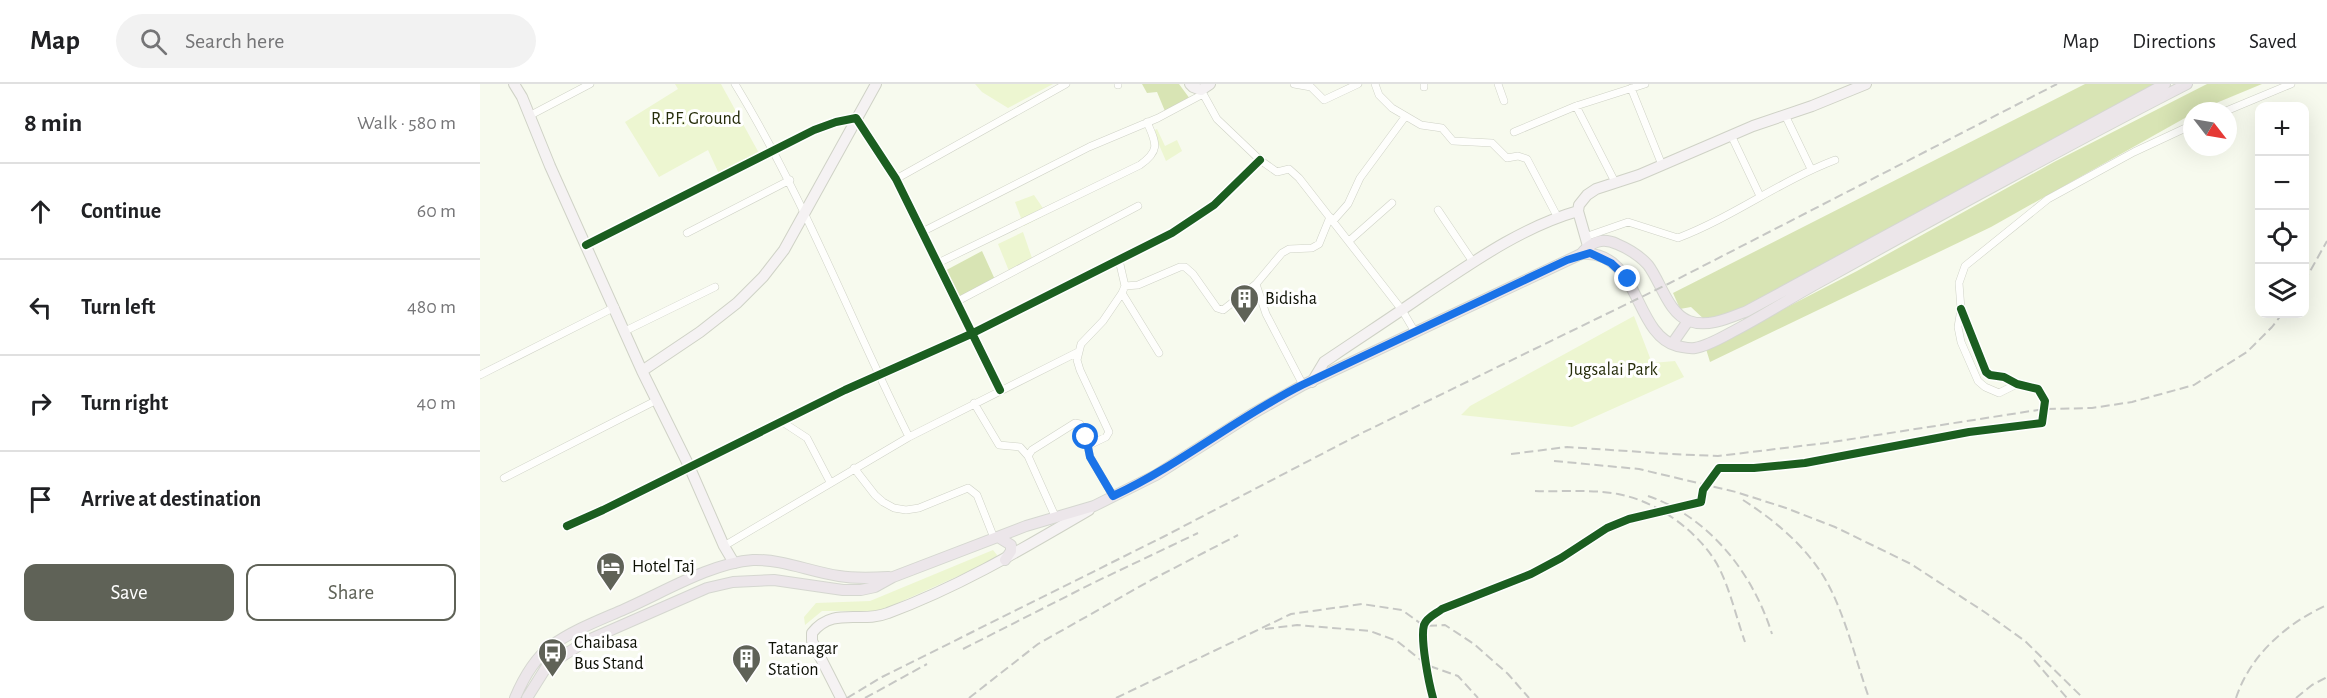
<!DOCTYPE html>
<meta charset="utf-8">
<style>
:root{--surface:#fff;--page:#f2f2f2;--text:#202124;--muted:#757577;--line:#e0e0e0;--accent:#5f6257}
body{margin:0;font-family:"Alegreya Sans",sans-serif;background:var(--page);color:var(--text)}
.controls{position:absolute;right:18px;top:18px;display:grid;overflow:hidden;border-radius:12px;box-shadow:0 6px 24px #0002}
.controls button{width:54px;height:54px;display:grid;place-items:center;padding:0;border:0;border-bottom:2px solid var(--line);background:var(--surface);color:var(--text);font:30px sans-serif}
.compass{position:absolute;left:1703px;top:18px;width:54px;height:54px;border-radius:50%;background:var(--surface);box-shadow:0 6px 24px #0002;rotate:121deg}
.stop{position:absolute;width:18px;height:18px;margin:-14px;border:4px solid #1a73e8;border-radius:50%;background:#fff}
.stop.end{background:#1a73e8;border-color:#fff;box-shadow:0 2px 6px #0008}
.list{margin:0;padding:0;list-style:none}
h2{display:flex;justify-content:space-between;align-items:center;height:78px;margin:0;padding:0 24px;font-size:26px}
h2 small{font-size:20px;font-weight:400;color:var(--muted)}
.list li{display:grid;grid-template-columns:39px 1fr auto;gap:18px;align-items:center;box-sizing:border-box;height:96px;padding:0 24px;border-top:2px solid var(--line)}
.list b{display:block;font-size:22px;white-space:nowrap}
.list em{font-size:20px;font-style:normal;color:var(--muted)}
.actions{display:flex;gap:12px;padding:18px 24px}
.actions a{flex:1;padding:14px 0;border:2px solid var(--accent);border-radius:12px;text-align:center;font-size:21px;color:var(--accent)}
.actions .main{background:var(--accent);color:#fff}
.icon{flex:none;width:33px;height:33px;fill:none;stroke:currentColor;stroke-width:2;stroke-linecap:round;stroke-linejoin:round}
.map{position:relative;flex:none;width:1847px;height:614px;overflow:hidden}
header{display:flex;align-items:center;gap:36px;box-sizing:border-box;height:84px;padding:0 30px;background:var(--surface);border-bottom:2px solid var(--line)}
header strong{font-size:28px}
nav{display:flex;gap:33px;margin-inline-start:auto;font-size:21px}
.search{width:420px;height:54px;background:var(--page);display:flex;align-items:center;gap:15px;box-sizing:border-box;padding:0 21px;border-radius:33px;color:var(--muted);font-size:22px}
main{display:flex}
aside{flex:1;background:var(--surface)}
.map>svg:first-child{display:block}
</style>
<header>
<strong>Map</strong>
<div class="search"><svg class="icon" aria-label="search" viewBox="0 0 24 24"><circle cx="10" cy="10" r="6"/><path d="M15 15l6 6"/></svg>Search here</div>
<nav><a>Map</a><a>Directions</a><a>Saved</a></nav>
</header>
<main>
<aside>
<h2>8 min<small>Walk · 580 m</small></h2>
<ul class="list">
<li><svg class="icon" aria-label="ahead" viewBox="0 0 24 24"><path d="M12 20V5M6 11l6-6 6 6"/></svg><div><b>Continue</b></div><em>60 m</em></li>
<li><svg class="icon" aria-label="left" viewBox="0 0 24 24"><path d="M17 20v-9H6M10 6l-5 5 5 5"/></svg><div><b>Turn left</b></div><em>480 m</em></li>
<li><svg class="icon" aria-label="right" viewBox="0 0 24 24"><path d="M7 20v-9h11M14 6l5 5-5 5"/></svg><div><b>Turn right</b></div><em>40 m</em></li>
<li><svg class="icon" aria-label="arrive" viewBox="0 0 24 24"><path d="M6 21V4h12l-3 4 3 4H6"/></svg><div><b>Arrive at destination</b></div></li>
</ul>
<div class="actions"><a class="main">Save</a><a>Share</a></div>
</aside>
<div class="map">
<svg width="1847" height="614" viewBox="0 0 1847 614">
<rect width="100%" height="100%" fill="#f7faee"/>
<path fill="#edf6d1" d="M195 0H241L280 71 240 92 228 66 179 93 145 38 198 5Z
M495 0H573L528 24 502 8Z
M677 45 685 62 697 56 702 67 686 77 673 47Z
M554 111 567 130 544 142 535 118Z
M543 148 553 177 529 187 518 160Z
M1154 232 1172 279 1195 277 1204 293 1092 343 981 331 990 322Z
M513 466 517 471 514 476 400 527H342L325 541 324 533 336 519 390 517Z"/>
<path fill="#d8e4b4" d="M662 0H699L713 19 687 32 677 8 667 9Z
M1605 0H1682L1258 227 1227 238 1211 223 1200 225 1193 209Z
M1727 0H1782L1717 27H1712V30L1511 143 1230 278 1226 265 1377 187 1574 78Z
M502 167 517 200 474 222 459 190Z"/>
<g fill="none" stroke-linecap="round" stroke-linejoin="round">
<defs>
<path id="street" d="M255 0C324 113 370 235 429 353
M638 0V1
M814 0 831 3 844 16 878 0
M895 0 899 11 912 24 941 41 962 44 973 57 1012 59 1027 74 1038 72 1047 75 1077 132
M944 0V3
M1018 0 1024 17
M1151 4 1182 81
M721 6 737 35 780 76 797 88 809 85 819 94 922 226 935 248
M1096 22 1135 98
M1746 27 1811 0
M1305 31 1331 85
M49 32 110 0
M1034 48 1096 22 1165 0
M1251 51 1280 112
M416 95 586 0
M958 126 993 178
M853 137 868 120 880 94 925 33
M442 148 609 63 678 34 723 10
M207 149 310 96
M1105 153 1148 138 1198 154C1253 133 1300 97 1355 76
M869 157 912 119
M106 161 334 46 356 38 376 34 416 95 520 306
M458 179 660 81C681 66 676 59 667 38
M645 202 658 201 700 183H705L713 190 737 224 743 226 776 200
M642 209 679 269
M476 218 658 122
M145 247 235 203
M0 291 135 223
M1537 300 1519 309 1505 303 1498 297 1481 258 1478 243 1481 225 1479 199 1485 182 1568 115 1654 68 1712 41
M823 301 786 230 776 200 802 169 809 165 832 164 839 160 850 133
M494 319 519 361 540 363 548 372
M301 337 327 354 350 398
M607 362 626 353 629 348 600 286 597 276 601 260 623 237 642 209 645 202 639 176
M374 384 395 411 403 418 414 424 426 426 439 424 488 404 497 411 514 454
M24 394 177 316
M575 432 548 372 552 366 595 339 600 340 606 353 610 373 633 412
M87 442 123 426 365 306 491 250 692 149 734 121 780 76
M244 462 429 353 598 268
M953 614C949 600 940 555 944 541 947 533 956 530 962 525L1051 490 1081 474 1127 444 1149 435 1221 418 1223 406 1239 384H1274L1325 379 1489 348 1562 339 1565 317 1558 305 1537 300 1524 293 1510 291 1506 288 1481 225"/>
<path id="secondary" d="M34 0 42 13 70 82 162 287 209 382 244 462 254 479
M710 0 713 3 721 6 730 0
M1110 169 1098 127 1099 121 1107 111 1116 105 1159 91 1273 42 1332 22 1386 0
M162 287 220 248 257 219 283 193 304 166 396 0
M832 298 844 278 853 272C884 251 915 231 945 210 993 178 1042 143 1098 127
M361 614 332 557V549C353 522 381 540 408 529 479 503 544 464 609 426"/>
<path id="primary" d="M1101 170C1111 158 1122 153 1137 160 1149 165 1160 172 1168 181 1181 198 1188 229 1209 237 1228 244 1249 234 1267 227L1685 0
M1192 260 1208 237
M518 453 531 461V467L525 476
M35 614C43 595 54 575 71 562 93 546 120 536 145 525 184 508 231 479 273 476 302 475 331 488 359 492 376 495 392 494 409 493
M47 614 67 582 106 557 227 504 253 498 294 496 363 506H381L395 503 413 493 546 442 614 422 676 391 772 330 823 301 1101 170C1160 165 1153 250 1197 262 1203 263 1209 265 1215 264 1227 262 1241 254 1252 248 1285 231 1315 211 1347 194 1466 128 1586 62 1707 0"/>
</defs>
<use href="#street" stroke="#cfd2c6" stroke-width="8"/>
<use href="#secondary" stroke="#cfd2c6" stroke-width="12"/>
<use href="#primary" stroke="#d5d7d0" stroke-width="12"/>
<use href="#street" stroke="#fefefc" stroke-width="7"/>
<use href="#secondary" stroke="#f5f2f3" stroke-width="10"/>
<use href="#primary" stroke="#ece6ea" stroke-width="10"/>
<path stroke="#c6c7c4" stroke-width="2" stroke-dasharray="9 4.5" stroke-linecap="butt" d="M1824 198 1847 157
M1031 370 1087 363 1191 370 1238 372 1346 359 1564 325 1612 324 1652 318 1714 301 1767 268 1792 243 1802 230
M1074 377 1159 385 1256 408 1306 424 1355 443 1431 480 1506 529 1545 557 1603 614
M1055 407C1082 408 1111 405 1138 410 1176 417 1217 446 1237 480 1250 504 1256 533 1265 558
M1168 412C1229 433 1273 489 1292 550
M1263 416C1296 437 1329 465 1348 500 1366 534 1376 577 1389 614
M785 545 817 541 890 547 917 557 947 581 978 592 998 614
M483 565 613 499 718 449
M1554 576 1587 614
M367 614 402 593 683 453 882 349 1188 200 1577 0
M385 614 447 580
M489 614 558 560 673 495 758 451
M636 614 811 530 882 520 922 526 944 542 965 541 994 560 1028 590 1049 614
M1756 614C1770 571 1807 539 1847 521
M1816 614 1832 601 1847 593"/>
<defs>
<path id="cycleway" d="M106 161 334 46 356 38 376 34 416 95 520 306
M87 442 123 426 365 306 491 250 692 149 734 121 780 76
M953 614C949 600 940 555 944 541 947 533 956 530 962 525L1051 490 1081 474 1127 444 1149 435 1221 418 1223 406 1239 384H1274L1325 379 1489 348 1562 339 1565 317 1558 305 1537 300 1524 293 1510 291 1506 288 1481 225"/>
</defs>
<use href="#cycleway" stroke="#fff" stroke-width="11"/>
<use href="#cycleway" stroke="#1b5e20" stroke-width="8"/>
</g>
<g fill="none" stroke-linecap="round" stroke-linejoin="round">
<path stroke="#1a73e8" stroke-width="8" d="M606 353 610 373 633 412C700 381 756 334 822 301 910 259 999 218 1087 176L1110 169 1131 179 1148 195"/>
</g>
<defs>
<symbol id="building-pin" viewBox="-11 -11 22 30"><path d="M0 17L-7.5 6A9.5 9.5 0 1 1 7.5 6Z" fill="#5f6257" stroke="#fff"/><path d="M-4-6H4V6H1V3H-1V6H-4ZM-2.5-4.3h1.7v1.8h-1.7ZM.8-4.3h1.7v1.8H.8ZM-2.5-1h1.7V.8h-1.7ZM.8-1h1.7V.8H.8Z" fill="#fff"/></symbol>
<symbol id="hotel-pin" viewBox="-11 -11 22 30"><path d="M0 17L-7.5 6A9.5 9.5 0 1 1 7.5 6Z" fill="#5f6257" stroke="#fff"/><path d="M-6-4.5h1.5V1H6V5H4.5V3h-9V5H-6ZM-4 0a1.8 1.8 0 1 1 3.6 0ZM.5 0V-2.5h3Q6-2.5 6 0Z" fill="#fff"/></symbol>
<symbol id="bus-pin" viewBox="-11 -11 22 30"><path d="M0 17L-7.5 6A9.5 9.5 0 1 1 7.5 6Z" fill="#5f6257" stroke="#fff"/><path d="M-5-6H5V4H4V6H2V4H-2V6H-4V4H-5ZM-3.5-4V0h7V-4ZM-3.5 1.2v1.5H-2V1.2ZM2 1.2v1.5H3.5V1.2Z" fill="#fff"/></symbol>
</defs>
<g fill-rule="evenodd">
<use href="#building-pin" x="748" y="198" width="33" height="45"/>
<use href="#hotel-pin" x="114" y="466" width="33" height="45"/>
<use href="#bus-pin" x="56" y="552" width="33" height="45"/>
<use href="#building-pin" x="250" y="558" width="33" height="45"/>
</g>
<g text-anchor="middle" stroke-width="6" stroke-linejoin="round" paint-order="stroke">
<g font-size="18" fill="#262d0b" stroke="#fff">
<text x="216" y="40">R.P.F. Ground</text>
<text x="1133" y="291">Jugsalai Park</text>
</g>
<g font-size="18" fill="#0d1005" stroke="#fff" text-anchor="start">
<text x="785" y="220">Bidisha</text>
<text x="152" y="488">Hotel Taj</text>
<text x="94" y="564">Chaibasa<tspan x="94" dy="21">Bus Stand</tspan></text>
<text x="288" y="570">Tatanagar<tspan x="288" dy="21">Station</tspan></text>
</g>
</g>
</svg>
<div class="controls">
<button>+</button>
<button>−</button>
<button><svg class="icon" aria-label="locate" viewBox="0 0 24 24"><circle cx="12" cy="12" r="6"/><path d="M12 2v4M12 18v4M2 12h4M18 12h4"/></svg></button>
<button><svg class="icon" aria-label="layers" viewBox="0 0 24 24"><path d="M12 4l9 5-9 5-9-5zM3 14l9 5 9-5"/></svg></button>
</div>
<svg class="compass" viewBox="-18 -18 36 36"><path d="M0-13l5 13h-10z" fill="#e53935"/><path d="M0 13l5-13h-10z" fill="#757577"/></svg>
<div class="stop" style="left:606px;top:353px"></div>
<div class="stop end" style="left:1148px;top:195px"></div>
</div>
</main>
